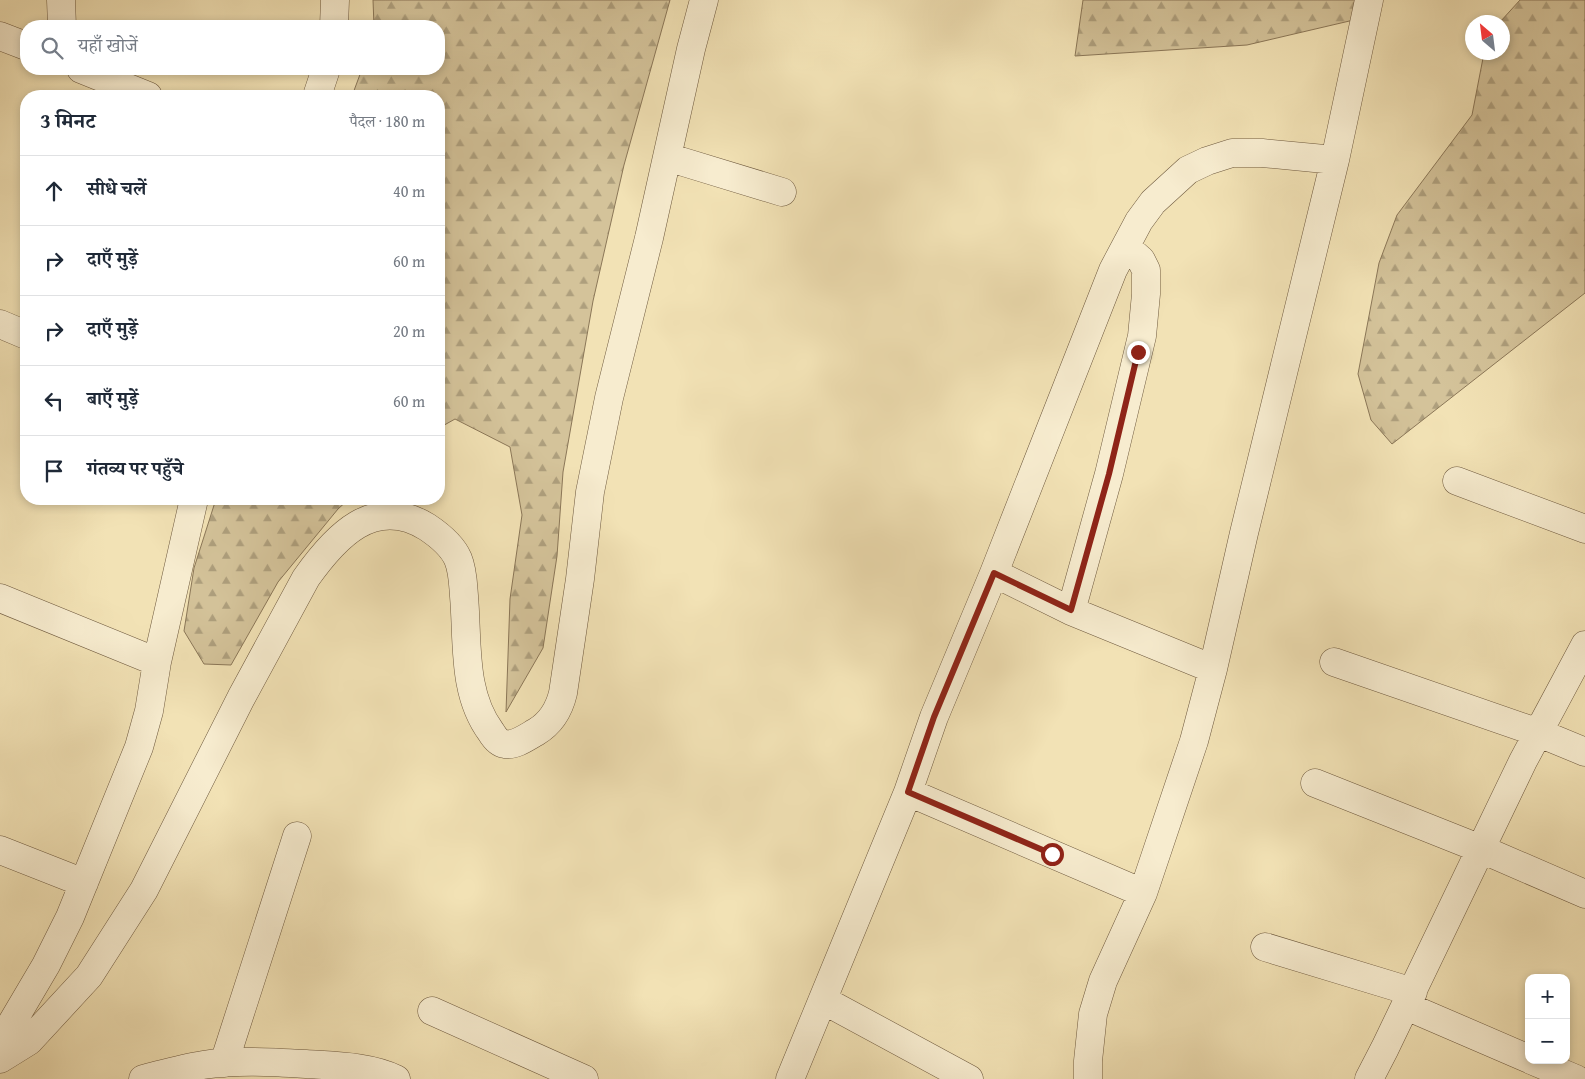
<!DOCTYPE html>
<html lang="hi">
<meta charset="utf-8">
<style>
:root{--surface:#fff;--page:#f2f2f3;--text:#1f2937;--muted:#747a83;--line:#e0e1e3}
body{margin:0;font-family:"Gentium Book Plus","Noto Serif Devanagari",serif;background:var(--page);color:var(--text)}
.controls{position:absolute;right:15px;bottom:15px;display:grid;overflow:hidden;border-radius:10px;box-shadow:0 2px 8px #0003}
.controls button{width:45px;height:45px;display:grid;place-items:center;padding:0;border:0;border-bottom:1px solid var(--line);background:var(--surface);color:var(--text);font:25px sans-serif}
.compass{position:absolute;left:1465px;top:15px;width:45px;height:45px;border-radius:50%;background:var(--surface);box-shadow:0 2px 8px #0003;rotate:332deg}
.stop{position:absolute;width:15px;height:15px;margin:-11px;border:4px solid #8f2418;border-radius:50%;background:#fff}
.stop.end{background:#8f2418;border-color:#fff;box-shadow:0 1px 5px #0008}
.list{margin:0;padding:0;list-style:none}
h2{display:flex;justify-content:space-between;align-items:center;height:65px;margin:0;padding:0 20px;font-size:21px}
h2 small{font-size:16px;font-weight:400;color:var(--muted)}
.list li{display:grid;grid-template-columns:32px 1fr auto;gap:15px;align-items:center;box-sizing:border-box;height:70px;padding:0 20px;border-top:1px solid var(--line)}
.list b{display:block;font-size:19px;white-space:nowrap}
.list em{font-size:16px;font-style:normal;color:var(--muted)}
.icon{flex:none;width:28px;height:28px;fill:none;stroke:currentColor;stroke-width:2;stroke-linecap:round;stroke-linejoin:round}
.map{position:relative;flex:none;width:1585px;height:1079px;overflow:hidden}
.search{position:absolute;background:var(--surface);box-shadow:0 2px 8px #0003;left:20px;top:20px;width:425px;height:55px;display:flex;align-items:center;gap:12px;box-sizing:border-box;padding:0 18px;border-radius:20px;color:var(--muted);font-size:19px}
.panel{position:absolute;background:var(--surface);box-shadow:0 2px 8px #0003;left:20px;top:90px;width:425px;height:415px;border-radius:20px}
.map>svg:first-child{display:block}
</style>
<div class="map">
<svg width="1585" height="1079" viewBox="0 0 1585 1079">
<defs>
<pattern id="forest-firs" width="22" height="20" patternUnits="userSpaceOnUse" patternTransform="scale(1.25)"><rect width="22" height="20" fill="#d4c39a"/><path d="M5 1l3.5 6h-7zM16 11l3.5 6h-7z" fill="#ae9f7d"/></pattern>
</defs>
<rect width="100%" height="100%" fill="#f2e2b5"/>
<filter id="stains"><feTurbulence type="fractalNoise" baseFrequency=".004" numOctaves="4"/><feColorMatrix values="0 0 0 0 .2 0 0 0 0 .09 0 0 0 0 .02 0 0 0 .5 -.17"/></filter>
<radialGradient id="worn" r=".72"><stop offset=".6" stop-color="#630" stop-opacity="0"/><stop offset="1" stop-color="#630" stop-opacity=".3"/></radialGradient>
<path fill="url(#forest-firs)" stroke="#8b7758" d="M373 0H670L624 165 593 301 563 472 557 556 543 648 506 712 510 599 522 515 510 447 455 419 439 428V96H352L362 69H439V26H374Z
M1083 0H1359L1358 19 1247 45 1075 56Z
M1520 0H1585V293L1392 444 1371 420 1358 374 1379 263 1397 215 1472 115 1484 53 1502 52V22H1500Z
M216 499H349L338 509 278 582 231 665 204 664 184 631 194 568Z"/>
<g fill="none" stroke-linecap="round" stroke-linejoin="round">
<defs>
<path id="minor" d="M61 0 62 26
M334 26 335 0
M0 36 26 46
M81 69 148 96
M317 96 326 69
M667 157 782 192
M0 324 26 335
M1457 481 1585 529
M994 573 1071 611 1213 669
M0 598 157 662
M1071 611 1109 474 1142 336 1146 294V270L1141 260 1132 252 1124 250
M1334 662 1539 733 1585 752
M1315 783 1481 849 1585 894
M908 792 1143 893
M0 850 84 883
M1265 947 1413 992
M823 1000 969 1079
M1406 1006 1529 1059
M432 1011 584 1079
M0 1043 46 965 70 917 139 747 149 711 157 662 194 499
M0 1059 29 1041 89 976 144 890 241 698 306 578C335 537 374 494 427 527 439 535 452 545 458 559 463 571 463 584 464 596 468 642 462 693 491 732 494 737 498 743 505 744 515 746 527 737 536 732 551 723 559 710 563 693L580 579 590 492 609 398 649 238 691 49 704 0
M1531 1060 1576 1079
M224 1063 297 836
M143 1079C163 1074 183 1068 203 1065 237 1060 272 1062 306 1064 335 1066 369 1066 396 1079
M790 1079 908 792 934 717 994 573 1113 270 1139 221 1153 202 1188 170 1207 161 1232 153H1262L1335 160
M1088 1079V1061L1093 1014 1103 981 1143 893 1194 741 1213 669 1244 533 1335 160 1369 0
M1369 1079 1385 1048 1523 761 1585 645"/>
</defs>
<use href="#minor" stroke="#6e593e" stroke-width="29"/>
<use href="#minor" stroke="#f7eccf" stroke-width="28"/>
</g>
<g fill="none" stroke-linecap="round" stroke-linejoin="round">
<path stroke="#8f2418" stroke-width="6" d="M1052 854 908 792 934 717 994 573 1071 610 1109 474 1138 352"/>
</g>
<rect width="100%" height="100%" filter="url(#stains)"/>
<rect width="100%" height="100%" fill="url(#worn)"/>
</svg>
<div class="controls">
<button>+</button>
<button>−</button>
</div>
<svg class="compass" viewBox="-18 -18 36 36"><path d="M0-13l5 13h-10z" fill="#e53935"/><path d="M0 13l5-13h-10z" fill="#747a83"/></svg>
<div class="stop" style="left:1052px;top:854px"></div>
<div class="stop end" style="left:1138px;top:352px"></div>
<div class="search"><svg class="icon" aria-label="search" viewBox="0 0 24 24"><circle cx="10" cy="10" r="6"/><path d="M15 15l6 6"/></svg>यहाँ खोजें</div>
<section class="panel">
<h2>3 मिनट<small>पैदल · 180 m</small></h2>
<ul class="list">
<li><svg class="icon" aria-label="ahead" viewBox="0 0 24 24"><path d="M12 20V5M6 11l6-6 6 6"/></svg><div><b>सीधे चलें</b></div><em>40 m</em></li>
<li><svg class="icon" aria-label="right" viewBox="0 0 24 24"><path d="M7 20v-9h11M14 6l5 5-5 5"/></svg><div><b>दाएँ मुड़ें</b></div><em>60 m</em></li>
<li><svg class="icon" aria-label="right" viewBox="0 0 24 24"><path d="M7 20v-9h11M14 6l5 5-5 5"/></svg><div><b>दाएँ मुड़ें</b></div><em>20 m</em></li>
<li><svg class="icon" aria-label="left" viewBox="0 0 24 24"><path d="M17 20v-9H6M10 6l-5 5 5 5"/></svg><div><b>बाएँ मुड़ें</b></div><em>60 m</em></li>
<li><svg class="icon" aria-label="arrive" viewBox="0 0 24 24"><path d="M6 21V4h12l-3 4 3 4H6"/></svg><div><b>गंतव्य पर पहुँचे</b></div></li>
</ul>
</section>
</div>
